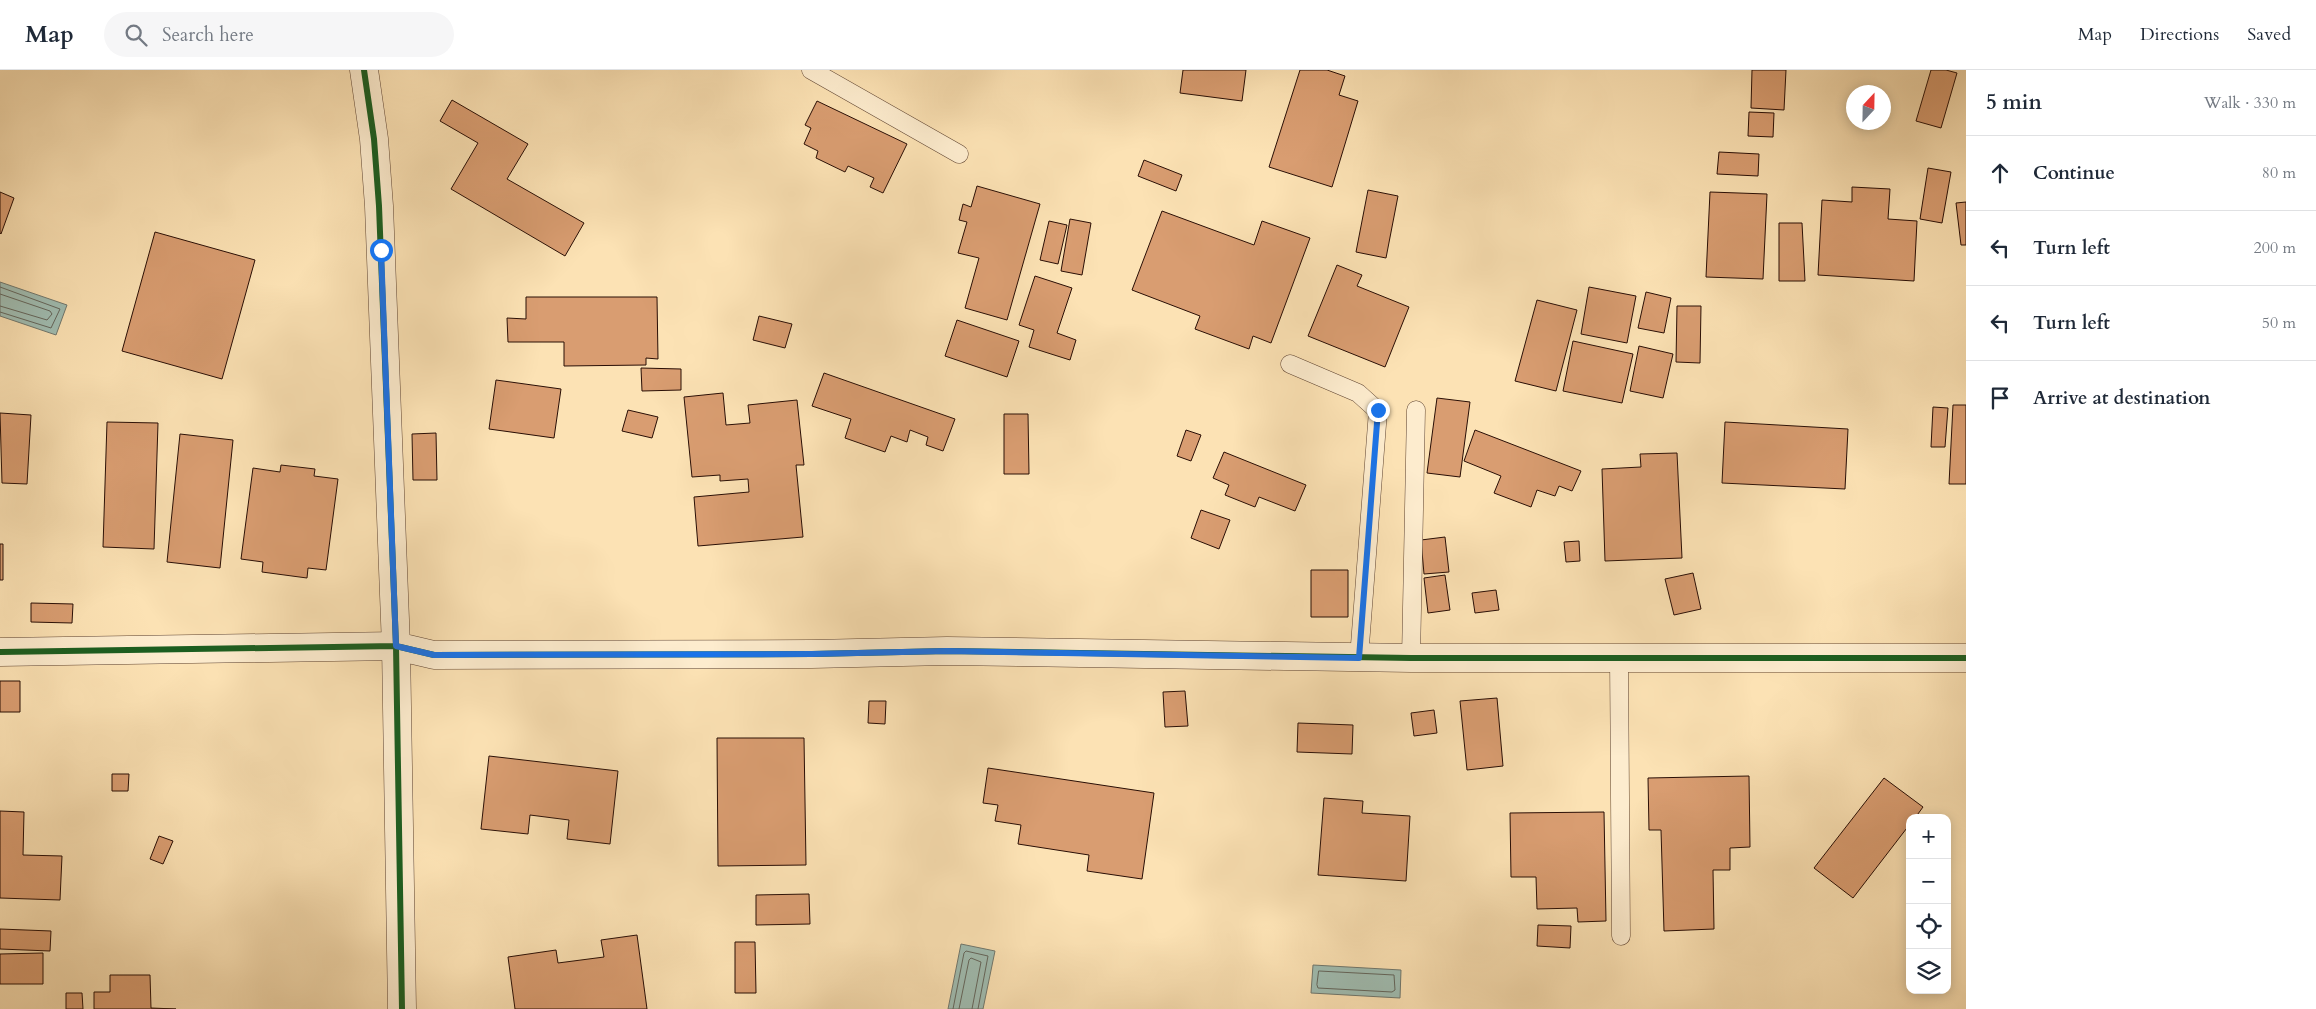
<!DOCTYPE html>
<meta charset="utf-8">
<style>
:root{--surface:#fff;--page:#f6f6f7;--text:#1f2937;--muted:#747a83;--line:#e0e1e3}
body{margin:0;font-family:Cardo,serif;background:var(--page);color:var(--text)}
.controls{position:absolute;right:15px;bottom:15px;display:grid;overflow:hidden;border-radius:10px;box-shadow:0 2px 12px #0003}
.controls button{width:45px;height:45px;display:grid;place-items:center;padding:0;border:0;border-bottom:1px solid var(--line);background:var(--surface);color:var(--text);font:25px sans-serif}
.compass{position:absolute;left:1846px;top:15px;width:45px;height:45px;border-radius:50%;background:var(--surface);box-shadow:0 2px 12px #0003;rotate:22deg}
.stop{position:absolute;width:15px;height:15px;margin:-11px;border:4px solid #1a73e8;border-radius:50%;background:#fff}
.stop.end{background:#1a73e8;border-color:#fff;box-shadow:0 1px 5px #0008}
.list{margin:0;padding:0;list-style:none}
h2{display:flex;justify-content:space-between;align-items:center;height:65px;margin:0;padding:0 20px;font-size:21px}
h2 small{font-size:16px;font-weight:400;color:var(--muted)}
.list li{display:grid;grid-template-columns:32px 1fr auto;gap:15px;align-items:center;box-sizing:border-box;height:75px;padding:0 20px;border-top:1px solid var(--line)}
.list b{display:block;font-size:19px;white-space:nowrap}
.list em{font-size:16px;font-style:normal;color:var(--muted)}
.icon{flex:none;width:28px;height:28px;fill:none;stroke:currentColor;stroke-width:2;stroke-linecap:round;stroke-linejoin:round}
.map{position:relative;flex:none;width:1966px;height:939px;overflow:hidden}
header{display:flex;align-items:center;gap:30px;box-sizing:border-box;height:70px;padding:0 25px;background:var(--surface);border-bottom:1px solid var(--line)}
header strong{font-size:24px}
nav{display:flex;gap:28px;margin-inline-start:auto;font-size:18px}
.search{width:350px;height:45px;background:var(--page);display:flex;align-items:center;gap:12px;box-sizing:border-box;padding:0 18px;border-radius:28px;color:var(--muted);font-size:19px}
main{display:flex}
aside{flex:1;background:var(--surface)}
.map>svg:first-child{display:block}
</style>
<header>
<strong>Map</strong>
<div class="search"><svg class="icon" aria-label="search" viewBox="0 0 24 24"><circle cx="10" cy="10" r="6"/><path d="M15 15l6 6"/></svg>Search here</div>
<nav><a>Map</a><a>Directions</a><a>Saved</a></nav>
</header>
<main>
<div class="map">
<svg width="1966" height="939" viewBox="0 0 1966 939">
<rect width="100%" height="100%" fill="#fce2b4"/>
<filter id="stains"><feTurbulence type="fractalNoise" baseFrequency=".004" numOctaves="4"/><feColorMatrix values="0 0 0 0 .2 0 0 0 0 .09 0 0 0 0 .02 0 0 0 .5 -.17"/></filter>
<radialGradient id="worn" r=".72"><stop offset=".6" stop-color="#630" stop-opacity="0"/><stop offset="1" stop-color="#630" stop-opacity=".3"/></radialGradient>
<path fill="#a0bdb2" stroke="#70776d" d="M0 212 67 235 56 265 0 246Z
M961 874 995 881 983 939H948Z
M1313 895 1401 900 1400 928 1311 923Z"/>
<g fill="none" stroke-linecap="round" stroke-linejoin="round">
<path stroke="#64665c" stroke-width="1" d="M0 217 60 239 51 258 0 242
M0 224 50 241 52 244 47 250 0 236
M1319 901 1394 905 1395 920 1392 922 1318 918 1317 915Z
M953 939 964 883 966 881 988 886 978 939
M959 939 969 890 971 888 981 892 972 939"/>
</g>
<path fill="#d99d71" stroke="#290e05" d="M1183 0H1246L1242 31 1180 23Z
M1300 0H1327L1345 6 1339 25 1358 31 1332 117 1269 97Z
M1752 0H1786L1784 40 1751 38Z
M1931 0H1946L1957 3 1941 58 1916 51Z
M452 30 528 74 507 109 584 153 565 186 451 119 478 73 440 51Z
M817 31 907 74 883 123 870 117 874 108 848 96 845 102 816 88 818 81 804 74 811 58 805 55Z
M1749 42 1774 43 1773 67 1748 66Z
M1719 82 1759 84 1758 106 1717 104Z
M1144 90 1182 105 1176 121 1138 106Z
M1928 98 1951 102 1942 153 1920 149Z
M977 116 1040 134 1007 250 965 238 979 188 958 183 967 152 959 150 963 134 971 137Z
M1852 117 1890 119 1888 149 1917 151 1914 211 1818 205 1822 130 1852 132Z
M1368 120 1398 126 1386 188 1356 182Z
M0 122 14 128 1 164 0 163Z
M1710 122 1767 124 1763 209 1706 207Z
M1966 132V175H1961L1956 133Z
M1162 141 1254 175 1262 151 1310 168 1271 273 1253 266 1249 279 1195 259 1200 246 1132 220Z
M1070 149 1091 153 1082 205 1061 201Z
M1049 151 1067 155 1058 194 1040 190Z
M1779 153H1802L1805 211H1779Z
M155 162 255 190 222 309 122 281Z
M1337 195 1362 205 1357 216 1409 237 1385 297 1308 266Z
M1035 206 1072 218 1057 263 1076 270 1070 290 1029 277 1034 260 1019 255Z
M1589 217 1636 226 1627 273 1581 264Z
M1646 222 1671 228 1664 263 1638 258Z
M526 227H657L658 289 646 288V295L564 296V272H508L507 248 526 249Z
M1537 230 1577 240 1556 321 1515 311Z
M1677 236H1701L1700 293 1676 292Z
M759 246 792 254 785 278 753 270Z
M957 250 1019 271 1007 307 945 286Z
M1573 271 1633 284 1622 333 1563 321Z
M1639 276 1673 284 1663 328 1630 321Z
M641 298 681 299V320L642 321Z
M824 303 955 349 943 381 926 375 928 367 910 360 907 372 891 366 885 382 845 368 851 349 812 336Z
M496 310 561 319 554 368 489 359Z
M723 323 726 355 750 353 748 335 797 330 804 395H796L803 467 698 476 694 427 749 422 748 409 720 411V405L692 407 684 327Z
M1437 328 1470 332 1460 407 1427 403Z
M1953 335H1966V414H1949Z
M1933 337 1948 338 1945 377H1931Z
M628 340 658 347 652 368 622 361Z
M0 343 31 345 27 414 2 413Z
M1004 344H1028L1029 404H1004Z
M107 352 158 353 154 479 103 477Z
M1725 352 1848 359 1845 419 1722 413Z
M1186 360 1201 365 1191 391 1177 386Z
M1475 360 1581 401 1572 421 1559 416 1555 426 1537 420 1531 437 1494 423 1501 406 1464 391Z
M436 363 437 410H413L412 364Z
M180 364 233 370 220 498 167 492Z
M1224 382 1306 415 1295 441 1259 427 1255 437 1225 425 1229 415 1213 408Z
M1677 383 1682 488 1605 491 1602 399 1641 397 1640 384Z
M281 395 315 399 314 406 338 409 326 500 308 498 307 508 262 502 263 492 241 489 253 398 280 402Z
M1201 440 1230 450 1219 479 1191 468Z
M1445 467 1449 502 1424 504 1421 470Z
M1579 471 1580 491 1566 492 1564 472Z
M0 474H3V510H0Z
M1311 500H1348V547H1311Z
M1693 503 1701 539 1674 545 1665 509Z
M1445 505 1450 540 1428 543 1424 508Z
M1496 520 1499 540 1475 543 1472 523Z
M31 533 73 534 72 553 31 552Z
M0 611H20V642H0Z
M1185 621 1188 656 1165 657 1163 622Z
M1497 628 1503 696 1467 700 1460 631Z
M869 631H886L885 654 868 653Z
M1434 640 1437 663 1414 666 1411 643Z
M1298 653 1353 655 1352 684 1297 682Z
M717 668H804L806 795 718 796Z
M489 686 618 701 610 774 567 769 569 750 530 745 528 764 481 759Z
M988 698 1154 723 1142 809 1087 801 1089 785 1018 774 1021 755 995 751 998 735 983 733Z
M112 704H129L128 721H112Z
M1749 706 1750 777 1730 778V800H1713L1714 859 1664 861 1661 760H1649L1648 708Z
M1884 708 1923 737 1915 748H1910V754L1853 828 1814 798Z
M1324 728 1363 731 1362 743 1410 746 1406 811 1318 805Z
M0 741 24 742 23 785 62 786 60 830 0 828Z
M1604 742 1606 851 1578 852 1577 838 1537 839 1536 807H1511L1510 743Z
M159 766 173 771 163 794 150 789Z
M809 824 810 854 756 855V825Z
M1538 855 1571 856 1570 878 1537 876Z
M0 859 51 861 50 881 0 879Z
M637 865 647 939H515L508 887 556 880 558 893 604 887 601 870Z
M735 872H755L756 923H735Z
M43 883V914H0V884Z
M110 905H150L151 938 176 939H94V922H110Z
M66 923H82L83 939H66Z"/>
<g fill="none" stroke-linecap="round" stroke-linejoin="round">
<defs>
<path id="service" d="M811 0 959 84
M1290 294 1358 323 1378 341 1359 588
M1619 587 1621 866
M1411 588 1416 340"/>
<path id="minor" d="M364 0 374 69 379 136 396 576 402 939
M0 582 396 576 434 585 812 584 947 581 1411 588H1966"/>
</defs>
<use href="#service" stroke="#5e4331" stroke-width="19"/>
<use href="#minor" stroke="#5e4331" stroke-width="29"/>
<use href="#service" stroke="#fdecce" stroke-width="18"/>
<use href="#minor" stroke="#fdecce" stroke-width="28"/>
<defs>
<path id="cycleway" d="M364 0 374 69 379 136 396 576 402 939
M0 582 396 576 434 585 812 584 947 581 1411 588H1966"/>
</defs>
<use href="#cycleway" stroke="#fdecce" stroke-width="9"/>
<use href="#cycleway" stroke="#1b5e20" stroke-width="6"/>
</g>
<g fill="none" stroke-linecap="round" stroke-linejoin="round">
<path stroke="#1a73e8" stroke-width="6" d="M381 180 396 576 434 585 812 584 947 581 1359 588 1378 340"/>
</g>
<rect width="100%" height="100%" filter="url(#stains)"/>
<rect width="100%" height="100%" fill="url(#worn)"/>
</svg>
<div class="controls">
<button>+</button>
<button>−</button>
<button><svg class="icon" aria-label="locate" viewBox="0 0 24 24"><circle cx="12" cy="12" r="6"/><path d="M12 2v4M12 18v4M2 12h4M18 12h4"/></svg></button>
<button><svg class="icon" aria-label="layers" viewBox="0 0 24 24"><path d="M12 4l9 5-9 5-9-5zM3 14l9 5 9-5"/></svg></button>
</div>
<svg class="compass" viewBox="-18 -18 36 36"><path d="M0-13l5 13h-10z" fill="#e53935"/><path d="M0 13l5-13h-10z" fill="#747a83"/></svg>
<div class="stop" style="left:381px;top:180px"></div>
<div class="stop end" style="left:1378px;top:340px"></div>
</div>
<aside>
<h2>5 min<small>Walk · 330 m</small></h2>
<ul class="list">
<li><svg class="icon" aria-label="ahead" viewBox="0 0 24 24"><path d="M12 20V5M6 11l6-6 6 6"/></svg><div><b>Continue</b></div><em>80 m</em></li>
<li><svg class="icon" aria-label="left" viewBox="0 0 24 24"><path d="M17 20v-9H6M10 6l-5 5 5 5"/></svg><div><b>Turn left</b></div><em>200 m</em></li>
<li><svg class="icon" aria-label="left" viewBox="0 0 24 24"><path d="M17 20v-9H6M10 6l-5 5 5 5"/></svg><div><b>Turn left</b></div><em>50 m</em></li>
<li><svg class="icon" aria-label="arrive" viewBox="0 0 24 24"><path d="M6 21V4h12l-3 4 3 4H6"/></svg><div><b>Arrive at destination</b></div></li>
</ul>
</aside>
</main>
